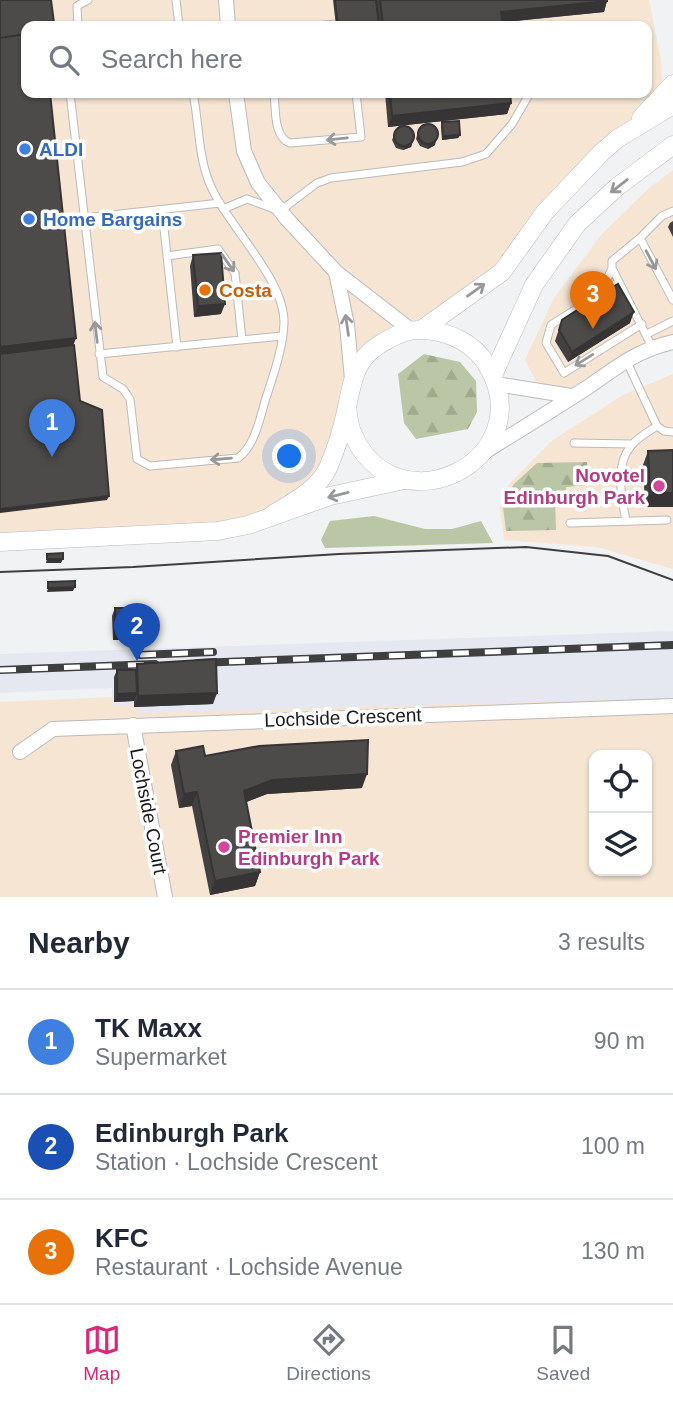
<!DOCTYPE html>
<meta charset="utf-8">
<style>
:root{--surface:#fff;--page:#f2f2f3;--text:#1f2937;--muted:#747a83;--line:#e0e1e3;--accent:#db2777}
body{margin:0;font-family:Helvetica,sans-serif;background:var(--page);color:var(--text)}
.controls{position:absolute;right:21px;bottom:21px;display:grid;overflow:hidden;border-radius:14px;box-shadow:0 2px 5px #0004}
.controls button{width:63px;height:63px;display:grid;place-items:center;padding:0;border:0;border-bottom:2px solid var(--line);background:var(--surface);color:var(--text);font:35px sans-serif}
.you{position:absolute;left:290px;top:457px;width:24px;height:24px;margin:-18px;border:5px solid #fff;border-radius:50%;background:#1a73e8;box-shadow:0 0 0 10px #1a73e833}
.badge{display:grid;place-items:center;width:46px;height:46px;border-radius:50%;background:var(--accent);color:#fff;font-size:23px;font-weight:700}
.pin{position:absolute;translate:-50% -58px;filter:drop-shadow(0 2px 4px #0008)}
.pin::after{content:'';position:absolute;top:37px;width:24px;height:21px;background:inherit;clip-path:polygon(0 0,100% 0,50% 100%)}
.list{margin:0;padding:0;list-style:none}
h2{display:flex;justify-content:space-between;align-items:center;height:91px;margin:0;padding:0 28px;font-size:30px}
h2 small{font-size:23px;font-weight:400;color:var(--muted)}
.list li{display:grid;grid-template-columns:46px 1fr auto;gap:21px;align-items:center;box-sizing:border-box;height:105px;padding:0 28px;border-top:2px solid var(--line)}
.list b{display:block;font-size:26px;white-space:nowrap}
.list p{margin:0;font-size:23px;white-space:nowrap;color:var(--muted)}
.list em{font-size:23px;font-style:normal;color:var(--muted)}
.icon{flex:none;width:38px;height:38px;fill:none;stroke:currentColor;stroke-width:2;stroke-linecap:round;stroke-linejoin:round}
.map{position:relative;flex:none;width:673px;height:897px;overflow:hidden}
.search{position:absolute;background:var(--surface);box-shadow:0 2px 5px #0004;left:21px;right:21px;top:21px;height:77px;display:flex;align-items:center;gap:18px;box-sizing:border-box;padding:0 24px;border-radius:14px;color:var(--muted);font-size:26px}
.sheet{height:406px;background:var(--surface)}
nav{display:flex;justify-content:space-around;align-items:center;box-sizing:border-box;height:98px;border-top:2px solid var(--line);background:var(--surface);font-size:19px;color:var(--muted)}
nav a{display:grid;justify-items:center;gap:4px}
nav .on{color:var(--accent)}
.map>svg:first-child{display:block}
</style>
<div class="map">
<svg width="673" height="897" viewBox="0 0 673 897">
<defs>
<pattern id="forest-firs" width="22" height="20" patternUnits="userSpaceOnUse" patternTransform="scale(1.75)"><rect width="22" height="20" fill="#bac6a6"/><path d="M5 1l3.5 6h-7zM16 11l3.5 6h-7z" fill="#9faa8e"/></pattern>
</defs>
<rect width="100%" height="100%" fill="#f1f2f4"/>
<path fill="#f6e5d3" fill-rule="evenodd" d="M0 0H649L661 60 663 93 502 272 370 351 328 468 248 525 0 542ZM26 26H647V93H26Z
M673 170V336L642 343 574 389 537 383 525 360 554 298 601 235 648 189Z
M673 374V569L597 547 504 540 500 507 509 484 553 440 623 395Z
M673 672V897H0V702ZM594 755H647V871H594Z"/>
<path fill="#e5e7f1" d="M673 631V698L138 713 137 705H113L112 688 0 693V654Z"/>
<path fill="#bac6a6" d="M374 516 425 529H452L481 521 493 543 325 548 321 540 330 521Z"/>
<path fill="url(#forest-firs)" d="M424 354 460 362 476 381 477 412 468 429 416 439 404 423 398 374Z
M587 462 588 485 566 487V499L555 500 556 530 506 531 503 507 513 485 537 463Z"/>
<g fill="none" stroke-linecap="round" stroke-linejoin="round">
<defs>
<path id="service" d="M176 0 179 26
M78 26 77 6 88 0
M315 26 336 24
M70 93 103 377 123 389 130 399 137 459 150 466 238 458C254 447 260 419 265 401 273 376 283 349 284 323 285 278 226 225 209 182 198 154 199 122 193 93
M274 93C276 108 273 137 290 143L361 137 356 93
M223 209 247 199 280 211 317 183 331 178 462 162 486 154 512 124 530 93
M162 210 177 347
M84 218 220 203
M640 238 662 216 673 211
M167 256 218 249 235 273 242 340
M619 282 551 325 546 343 564 373 642 324
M601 293 612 268
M647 334 673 321
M652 347 612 268V261L640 238 673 300
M99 354 282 336
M626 360 657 426 664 431 673 432
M574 443 632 444
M626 521C622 498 614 466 631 446 637 438 648 432 657 426
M570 523 667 520"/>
<path id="minor" d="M226 0 228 26
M236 93 244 151 258 183 287 219 336 272 412 331
M336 272 347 325 352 379
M496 384 571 396
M483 453C518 431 554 409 588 387 617 367 637 350 673 342
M133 725 165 897
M20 752 53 729 673 706"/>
<path id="tertiary" d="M641 118 673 84
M421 330 502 272 545 212 601 153 617 139 673 105
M493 375 534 285 577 224 617 187 673 145
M272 515C291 503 318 490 328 468 336 450 343 426 347 407 354 374 356 356 389 339 400 333 413 329 425 330 450 332 474 343 487 365 544 460 394 534 352 432 349 425 348 415 347 406
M0 542 218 531 248 525 330 496 404 480"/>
</defs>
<use href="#service" stroke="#bababc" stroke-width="9"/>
<use href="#minor" stroke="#bababc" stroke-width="16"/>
<use href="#tertiary" stroke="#bababc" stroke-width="19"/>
<use href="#service" stroke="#fff" stroke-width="7"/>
<use href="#minor" stroke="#fff" stroke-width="14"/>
<use href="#tertiary" stroke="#fff" stroke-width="18"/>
<path stroke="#3f3f40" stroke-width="2" d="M0 572 133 567 339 554 526 547 608 556 673 580"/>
<defs>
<path id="rail" d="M140 655 213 652
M197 663 673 645
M0 670 155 664"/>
</defs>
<use href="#rail" stroke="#3f3f40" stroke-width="8"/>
<use href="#rail" stroke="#fff" stroke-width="5" stroke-dasharray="16" stroke-linecap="butt"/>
</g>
<path fill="#424040" d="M333 0H607L604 12 502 22 503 26H336Z
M385 93H510L511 103 507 114 388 127Z
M442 122 460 135 458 138 442 140 441 126Z
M419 128 435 145 428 149 420 146 416 139Z
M397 129 415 136 411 147 403 150 396 148 392 140Z
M673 221V237L668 227 670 223Z
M193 255 221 314 194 317 190 266Z
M562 320 630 323 568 362 555 341Z
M673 450 645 507 643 465 648 451Z
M115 608 135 632 133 640H113L112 616Z
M137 664 213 704 134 707V701L114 702V677L117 670H135Z
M176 751 205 756 362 788 267 794 246 802 260 872 255 886 210 895 192 806 179 808 171 765Z"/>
<path fill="#363434" d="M607 1 604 12 497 23 501 12Z
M511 103 507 114 388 127 392 116Z
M460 135 458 138 442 140 443 136Z
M436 141 435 145 428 149 429 145Z
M412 144 411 147 403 150 405 147Z
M225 304 221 314 194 317 198 306Z
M634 312 630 323 568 362 572 352Z
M76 338 72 349 0 357V347Z
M650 493H673V507H645Z
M109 496 107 500 0 513V509Z
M47 559H63L61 563H46Z
M75 587 73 591 47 592 48 588Z
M135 632 133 640H113L115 633Z
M137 693 134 701 114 702 117 694Z
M217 693 213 704 134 707 138 696Z
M367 774 362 788 267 794 239 805 244 791 272 780Z
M197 792 192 806 179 808 184 794Z
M260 872 255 886 210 895 215 881Z"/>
<path fill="#4d4a4a" stroke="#363434" stroke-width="2" d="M0 0H51L54 23 52 26H26V34L0 38Z
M335 0H376L379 26H338Z
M380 0H607V1L501 12 503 26H383Z
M26 34V93H50L76 338 0 347V38Z
M390 93H510L511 103 392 116Z
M459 121 460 135 443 136 442 122Z
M418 134a10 10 0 1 1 20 0a10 10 0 1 1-20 0Z
M394 136a10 10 0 1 1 20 0a10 10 0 1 1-20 0Z
M221 253 225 304 198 306 193 255Z
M618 284 634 312 572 352 559 330 562 320Z
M74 345 80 401 102 410 109 496 0 509V354Z
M673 450V493H650L648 451Z
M63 553V559H47V554Z
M75 581V587L48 588V582Z
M115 608H135V632L115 633Z
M216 659 217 693 138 696 137 664Z
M117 670H136L137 693 117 694Z
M368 740 367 774 272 780 244 791 260 872 215 881 197 792 184 794 176 751 203 746 205 756 259 746Z"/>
<defs><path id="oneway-shaft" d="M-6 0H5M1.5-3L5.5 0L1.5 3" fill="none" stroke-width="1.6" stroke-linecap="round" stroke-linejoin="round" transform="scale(1.75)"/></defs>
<g stroke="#989898">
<use href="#oneway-shaft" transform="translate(337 139) rotate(174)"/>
<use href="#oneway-shaft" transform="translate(619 186) rotate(142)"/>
<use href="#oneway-shaft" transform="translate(651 260) rotate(62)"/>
<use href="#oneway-shaft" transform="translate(228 263) rotate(55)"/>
<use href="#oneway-shaft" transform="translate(476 290) rotate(-36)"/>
<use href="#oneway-shaft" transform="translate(347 325) rotate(-98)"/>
<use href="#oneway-shaft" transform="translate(96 332) rotate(-97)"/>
<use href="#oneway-shaft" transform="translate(584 360) rotate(148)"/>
<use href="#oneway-shaft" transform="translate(221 459) rotate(175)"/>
<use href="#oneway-shaft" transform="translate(338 495) rotate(166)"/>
</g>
<g fill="#3f7fe0" stroke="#fff" stroke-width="2.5">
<circle cx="25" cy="149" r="7"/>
<circle cx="29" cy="219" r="7"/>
</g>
<circle fill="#e8710a" stroke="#fff" stroke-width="2.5" cx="205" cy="290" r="7"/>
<g fill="#d1479c" stroke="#fff" stroke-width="2.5">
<circle cx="659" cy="486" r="7"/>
<circle cx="224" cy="847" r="7"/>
</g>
<g text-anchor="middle" stroke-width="7" stroke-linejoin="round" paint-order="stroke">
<g font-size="19" font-weight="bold" fill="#366cbe" stroke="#fff" text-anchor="start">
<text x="39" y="156">ALDI</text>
<text x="43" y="226">Home Bargains</text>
</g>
<g font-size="19" font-weight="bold" fill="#c56008" stroke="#fff" text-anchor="start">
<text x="219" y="297">Costa</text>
</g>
<g font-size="19" font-weight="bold" fill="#b23c85" stroke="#fff" text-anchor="end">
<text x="645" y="482">Novotel<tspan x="645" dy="22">Edinburgh Park</tspan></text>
<text x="238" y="843" text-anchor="start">Premier Inn<tspan x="238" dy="22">Edinburgh Park</tspan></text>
</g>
<g font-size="19" fill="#1a1a1b" stroke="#fff">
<text transform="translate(343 717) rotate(-2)" y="7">Lochside Crescent</text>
<text transform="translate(149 811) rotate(79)" y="7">Lochside Court</text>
</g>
</g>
</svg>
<div class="controls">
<button><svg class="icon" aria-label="locate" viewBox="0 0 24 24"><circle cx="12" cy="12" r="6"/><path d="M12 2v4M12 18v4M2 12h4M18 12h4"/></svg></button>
<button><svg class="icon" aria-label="layers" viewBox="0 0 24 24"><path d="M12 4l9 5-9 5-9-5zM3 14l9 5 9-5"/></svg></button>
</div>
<div class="you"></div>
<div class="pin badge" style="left:52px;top:457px;background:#3f7fe0">1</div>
<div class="pin badge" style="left:137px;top:661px;background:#1a4fb4">2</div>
<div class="pin badge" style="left:593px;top:329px;background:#e8710a">3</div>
<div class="search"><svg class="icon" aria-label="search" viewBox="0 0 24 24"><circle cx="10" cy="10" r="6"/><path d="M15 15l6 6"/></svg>Search here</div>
</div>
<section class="sheet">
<h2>Nearby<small>3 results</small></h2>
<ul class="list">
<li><span class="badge" style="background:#3f7fe0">1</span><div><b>TK Maxx</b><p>Supermarket</p></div><em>90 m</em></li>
<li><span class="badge" style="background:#1a4fb4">2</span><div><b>Edinburgh Park</b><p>Station · Lochside Crescent</p></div><em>100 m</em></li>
<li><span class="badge" style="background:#e8710a">3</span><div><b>KFC</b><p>Restaurant · Lochside Avenue</p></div><em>130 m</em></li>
</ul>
</section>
<nav>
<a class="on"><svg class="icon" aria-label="map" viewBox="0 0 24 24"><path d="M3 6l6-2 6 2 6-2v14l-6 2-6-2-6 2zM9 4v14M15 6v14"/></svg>Map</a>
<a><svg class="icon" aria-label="directions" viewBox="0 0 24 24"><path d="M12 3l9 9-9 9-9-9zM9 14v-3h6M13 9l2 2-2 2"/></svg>Directions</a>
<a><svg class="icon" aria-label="saved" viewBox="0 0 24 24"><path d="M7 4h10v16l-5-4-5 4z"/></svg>Saved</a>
</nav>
